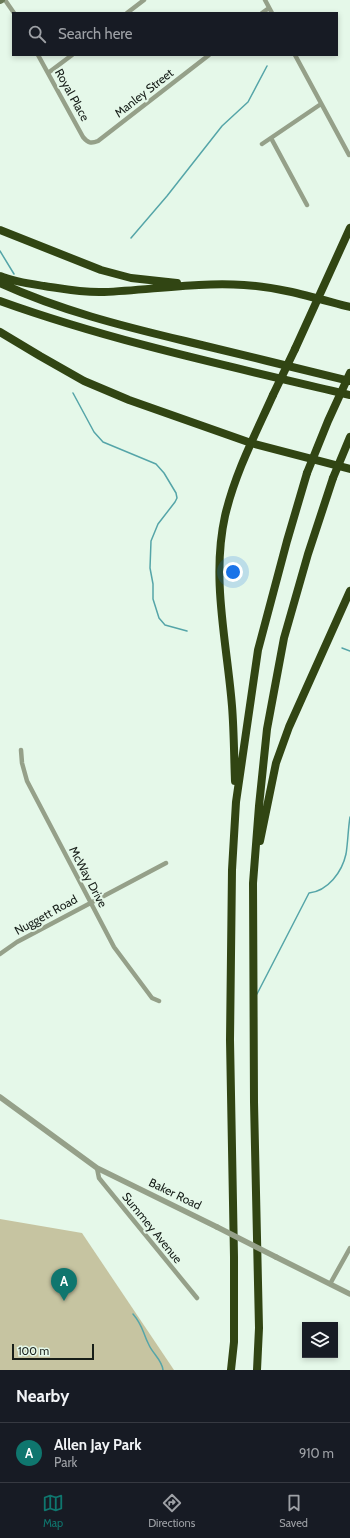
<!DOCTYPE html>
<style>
:root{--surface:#171b24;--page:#242831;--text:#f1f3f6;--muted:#9ea1a6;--line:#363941;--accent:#0f766e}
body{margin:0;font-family:Cabin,sans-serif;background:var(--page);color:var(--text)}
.controls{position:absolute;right:12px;bottom:12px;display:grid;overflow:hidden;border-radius:0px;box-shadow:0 2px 6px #0003}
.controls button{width:36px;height:36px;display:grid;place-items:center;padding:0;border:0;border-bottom:1px solid var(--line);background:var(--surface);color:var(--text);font:20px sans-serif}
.scale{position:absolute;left:12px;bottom:10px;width:82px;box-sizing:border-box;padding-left:4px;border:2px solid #171e19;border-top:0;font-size:11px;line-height:14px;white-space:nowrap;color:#171e19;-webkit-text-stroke:3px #e5f8e9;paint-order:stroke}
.you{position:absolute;left:233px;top:572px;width:14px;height:14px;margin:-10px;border:3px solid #fff;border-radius:50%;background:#1a73e8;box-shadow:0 0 0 6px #1a73e833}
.badge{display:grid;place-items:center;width:26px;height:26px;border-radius:50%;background:var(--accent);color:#fff;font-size:13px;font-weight:700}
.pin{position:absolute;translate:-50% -33px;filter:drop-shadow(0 1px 2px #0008)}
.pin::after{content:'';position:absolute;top:21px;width:14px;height:12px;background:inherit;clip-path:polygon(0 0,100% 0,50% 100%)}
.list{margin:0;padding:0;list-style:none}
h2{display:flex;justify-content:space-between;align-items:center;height:52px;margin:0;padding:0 16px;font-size:17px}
h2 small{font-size:13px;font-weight:400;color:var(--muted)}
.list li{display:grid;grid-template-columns:26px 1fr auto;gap:12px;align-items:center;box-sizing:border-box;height:60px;padding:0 16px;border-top:1px solid var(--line)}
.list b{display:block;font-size:15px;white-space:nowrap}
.list p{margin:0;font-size:13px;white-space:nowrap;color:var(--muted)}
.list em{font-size:13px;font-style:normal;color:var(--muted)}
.icon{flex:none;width:22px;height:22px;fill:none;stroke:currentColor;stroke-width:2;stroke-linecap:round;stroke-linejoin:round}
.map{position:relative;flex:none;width:350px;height:1370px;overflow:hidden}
.search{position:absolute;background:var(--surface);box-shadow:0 2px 6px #0003;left:12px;right:12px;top:12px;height:44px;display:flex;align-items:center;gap:10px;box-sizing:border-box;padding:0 14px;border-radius:0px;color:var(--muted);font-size:15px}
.sheet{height:112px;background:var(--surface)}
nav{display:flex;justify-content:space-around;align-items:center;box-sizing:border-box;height:56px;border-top:1px solid var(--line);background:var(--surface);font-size:11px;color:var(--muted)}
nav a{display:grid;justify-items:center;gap:2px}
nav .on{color:var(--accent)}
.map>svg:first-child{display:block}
</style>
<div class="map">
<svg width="350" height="1370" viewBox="0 0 350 1370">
<rect width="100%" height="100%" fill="#e5f8e9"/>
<path fill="#c6c4a1" d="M0 1219 82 1233 174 1370H0Z"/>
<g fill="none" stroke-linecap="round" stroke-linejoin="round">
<path stroke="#55a5a8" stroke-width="1.5" d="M131 238 167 196 222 126 248 102 267 66
M0 251 14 274
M73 393 94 432 103 442 156 464 164 473 176 493 177 498 175 502 158 524 151 541 150 568 153 584V599L159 618 165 625 187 631
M342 648 350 651
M257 994 309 893C328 891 342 872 346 854 348 842 348 829 350 817
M133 1314C144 1327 142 1332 149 1345 153 1354 162 1360 163 1370"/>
<path stroke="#95a089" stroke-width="4.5" d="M5 0 14 13
M265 0 272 13
M127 13 144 0
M262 13 269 8
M38 55 83 137C88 143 91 144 98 141L209 55
M295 55 349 155
M48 73 72 55
M271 138 307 205
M262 144 321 104
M21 750 22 763 27 781 114 947 152 998 159 1001
M0 954 17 942 166 863
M97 1168 99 1178 103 1183 197 1298
M330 1284 350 1248"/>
<path stroke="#95a089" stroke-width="5.5" d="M0 1097 97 1168 217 1227
M276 1257 350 1294"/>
<path stroke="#697957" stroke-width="6" d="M0 1 2 0"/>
<path stroke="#314513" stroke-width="8" d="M0 230 101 270 131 278 177 283
M0 276C14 282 30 284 44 286 64 289 84 293 104 292 151 290 197 282 244 285 280 287 315 298 350 307
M0 283C59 310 122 326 185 341 240 354 295 368 350 381
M0 301C114 342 233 367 350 395
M0 332 40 356 84 381 129 400 251 443 350 469
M295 349 350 228
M235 781C234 756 234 731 232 706 227 643 211 579 225 516 235 473 255 435 273 395
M260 841 276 763 289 727 350 591
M231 1370 234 1342V1257L230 1040 232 870 236 802 258 650 287 541 307 473
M257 1370 259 1328 254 1102 253 883 259 806 267 729 284 638 308 554 333 478"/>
<path stroke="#95a089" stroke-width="5.5" d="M217 1227 276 1257"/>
<path stroke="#314513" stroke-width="8" d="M273 395 295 349
M307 473 328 421 350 373
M333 478 350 437"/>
</g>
<g text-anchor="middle" stroke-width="4" stroke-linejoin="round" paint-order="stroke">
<g font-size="12" fill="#171e19" stroke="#e5f8e9">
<text transform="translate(144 93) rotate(-38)" y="4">Manley Street</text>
<text transform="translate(72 95) rotate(61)" y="4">Royal Place</text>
<text transform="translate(88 877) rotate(62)" y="4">McWay Drive</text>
<text transform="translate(46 915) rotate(-29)" y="4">Nuggett Road</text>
<text transform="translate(175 1194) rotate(26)" y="4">Baker Road</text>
<text transform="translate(152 1228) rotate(51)" y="4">Summey Avenue</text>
</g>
</g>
</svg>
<div class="controls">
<button><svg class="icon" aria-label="layers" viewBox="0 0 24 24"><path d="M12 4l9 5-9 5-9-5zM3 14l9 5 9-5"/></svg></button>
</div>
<div class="scale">100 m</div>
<div class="you"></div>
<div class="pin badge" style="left:64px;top:1301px">A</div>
<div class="search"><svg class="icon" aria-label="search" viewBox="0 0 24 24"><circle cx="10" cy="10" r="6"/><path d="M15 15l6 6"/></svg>Search here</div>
</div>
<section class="sheet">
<h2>Nearby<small></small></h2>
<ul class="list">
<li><span class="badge">A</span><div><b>Allen Jay Park</b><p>Park</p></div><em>910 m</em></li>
</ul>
</section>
<nav>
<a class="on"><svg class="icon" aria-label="map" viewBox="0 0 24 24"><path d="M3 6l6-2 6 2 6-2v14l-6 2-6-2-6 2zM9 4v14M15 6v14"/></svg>Map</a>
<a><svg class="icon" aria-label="directions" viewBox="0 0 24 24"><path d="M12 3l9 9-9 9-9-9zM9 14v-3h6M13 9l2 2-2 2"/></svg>Directions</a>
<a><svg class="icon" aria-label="saved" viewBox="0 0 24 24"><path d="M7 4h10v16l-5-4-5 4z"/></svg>Saved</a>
</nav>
